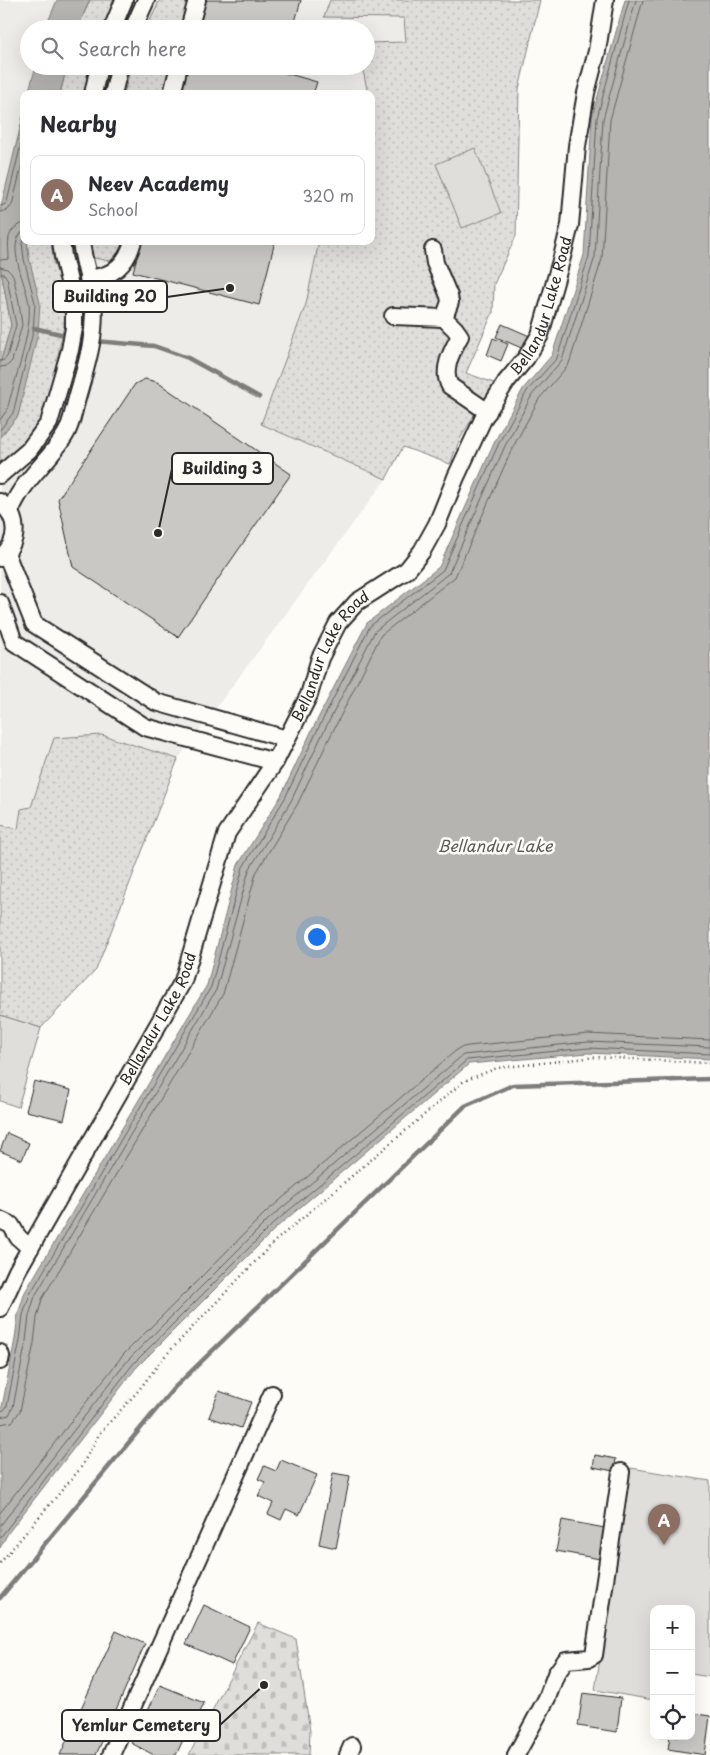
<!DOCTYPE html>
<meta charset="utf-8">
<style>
:root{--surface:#fff;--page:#f7f7f7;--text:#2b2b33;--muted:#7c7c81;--line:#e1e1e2;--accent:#b45309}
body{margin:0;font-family:"Playpen Sans",sans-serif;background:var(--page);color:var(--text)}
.controls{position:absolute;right:15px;bottom:15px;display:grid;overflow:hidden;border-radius:10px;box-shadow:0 5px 20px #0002}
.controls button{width:45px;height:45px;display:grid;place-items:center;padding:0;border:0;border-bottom:1px solid var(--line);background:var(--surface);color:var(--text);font:25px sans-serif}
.you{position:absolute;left:316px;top:936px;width:18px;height:18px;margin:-12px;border:4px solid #fff;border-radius:50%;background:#1a73e8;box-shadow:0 0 0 8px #1a73e833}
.badge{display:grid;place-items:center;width:32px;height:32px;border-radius:50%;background:var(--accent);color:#fff;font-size:16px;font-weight:700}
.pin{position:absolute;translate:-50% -41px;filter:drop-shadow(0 1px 2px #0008)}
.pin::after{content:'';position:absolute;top:26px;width:18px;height:15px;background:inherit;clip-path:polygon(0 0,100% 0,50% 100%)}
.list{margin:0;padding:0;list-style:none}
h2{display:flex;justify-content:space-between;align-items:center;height:65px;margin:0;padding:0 20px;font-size:21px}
h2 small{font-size:16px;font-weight:400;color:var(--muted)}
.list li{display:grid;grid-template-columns:32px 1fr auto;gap:15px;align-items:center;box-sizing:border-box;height:80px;margin:0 10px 10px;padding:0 10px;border:1px solid var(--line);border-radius:10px}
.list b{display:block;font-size:19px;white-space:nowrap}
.list p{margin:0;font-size:16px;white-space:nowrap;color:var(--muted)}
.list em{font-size:16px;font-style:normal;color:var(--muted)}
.icon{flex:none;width:28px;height:28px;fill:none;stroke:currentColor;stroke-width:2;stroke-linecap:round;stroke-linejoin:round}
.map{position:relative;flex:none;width:710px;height:1755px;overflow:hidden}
.search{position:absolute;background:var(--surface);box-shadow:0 5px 20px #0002;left:20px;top:20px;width:355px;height:55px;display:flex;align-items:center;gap:12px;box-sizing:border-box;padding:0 18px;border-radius:28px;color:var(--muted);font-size:19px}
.panel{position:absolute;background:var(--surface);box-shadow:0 5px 20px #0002;left:20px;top:90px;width:355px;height:155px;border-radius:10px}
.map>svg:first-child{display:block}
</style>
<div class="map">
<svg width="710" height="1755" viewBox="0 0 710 1755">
<defs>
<pattern id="green-dots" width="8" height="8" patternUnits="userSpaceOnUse" patternTransform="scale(1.25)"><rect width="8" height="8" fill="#dfdeda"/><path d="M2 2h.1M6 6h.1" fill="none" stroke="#c0bfbb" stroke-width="1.8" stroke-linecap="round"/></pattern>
<pattern id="cemetery-stones" width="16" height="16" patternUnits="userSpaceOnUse" patternTransform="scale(1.25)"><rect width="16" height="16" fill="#dfdeda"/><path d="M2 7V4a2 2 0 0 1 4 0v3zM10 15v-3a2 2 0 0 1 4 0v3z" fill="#c0bfbb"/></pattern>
</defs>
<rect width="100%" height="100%" fill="#fdfcf7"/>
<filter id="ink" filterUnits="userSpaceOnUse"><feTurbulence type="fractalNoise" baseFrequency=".02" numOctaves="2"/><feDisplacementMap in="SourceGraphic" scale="10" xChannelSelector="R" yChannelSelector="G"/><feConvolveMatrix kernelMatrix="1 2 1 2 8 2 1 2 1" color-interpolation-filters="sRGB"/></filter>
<g filter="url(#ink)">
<path fill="#edece8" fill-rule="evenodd" d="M0 0H330L325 17 404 18 410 84 371 94H24V241H319L306 304 261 424 386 479 178 759 102 735 55 738 31 807 21 809 18 829 0 825ZM29 29H366V66H29Z"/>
<path fill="url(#green-dots)" stroke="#858482" d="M90 0H115L103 29H77Z
M160 0H192L184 29H146Z
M330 0H540L519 89 516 236 494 284 493 312 466 373 494 383 461 437 450 464 403 447 386 479 261 424 306 304 319 241H371V94H368L362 66H366V43L406 42 404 18 324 17Z
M67 66H90L84 94H60Z
M131 66H174L166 94H124Z
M27 241H51L54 264 63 286 65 307 64 326 55 370 41 420 20 450 0 468V437L18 416 24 387 29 258Z
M87 241H126L124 246 110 261 94 258 90 252Z
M0 265 11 325 0 364Z
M102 735 178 759 96 970 41 1028 0 1015V825L18 829 21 809 31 807 54 738Z"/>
<path fill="url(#cemetery-stones)" stroke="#858482" d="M258 1623 296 1639 310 1731 309 1755H189Z"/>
<path fill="#dfdeda" stroke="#858482" d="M475 148 501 213 462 228 436 164Z
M0 1015 41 1028 18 1107 0 1101Z
M631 1468 710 1481V1677L691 1674V1609H654V1700L595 1690Z"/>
<path fill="#b5b4b1" stroke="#7e7d7b" d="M57 0H90L77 29H45Z
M625 0H710V1059L588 1053 469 1064 277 1227 136 1368 8 1533 0 1548V1408L2 1407 15 1339 18 1314 25 1292 207 985 238 865 281 796 312 730 367 623 439 567 495 441 523 389 552 355 584 255 592 117Z
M36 66H67L60 94H28Z
M24 112V241H27L29 258 40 303 38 333 18 416 0 437V364L11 325 0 265V211Z"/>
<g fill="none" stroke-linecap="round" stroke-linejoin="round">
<path stroke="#626261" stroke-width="1" d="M0 206 4 205 7 202 24 132
M0 212 8 210 12 205 24 157
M0 260 9 259C9 243 4 230 24 223
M0 267 7 269 13 275 19 302 22 325 12 361 7 366 0 367
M0 274H4L7 278 16 325 7 357 4 360 0 361
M0 420 7 410C14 382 32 332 29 304 27 286 4 242 24 231
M0 430 13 413 33 332 35 303 24 259 22 242 24 238
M0 1411 4 1410 7 1406 20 1340 23 1315 30 1294 211 987 243 867 285 798 316 733 370 626 443 570 499 443 527 391 557 358 589 256 597 118 629 0
M0 1417 9 1415 13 1407 26 1341 29 1316 35 1296 216 990 249 870 291 801 322 735 375 631 449 573 505 446 532 395 562 360 595 257 603 119 636 0
M0 1424 12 1422 20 1411 34 1343 37 1318 42 1299 223 994 256 873 297 805 329 739 381 635 455 577 512 449 539 399 569 364 602 259 610 120 643 0
M0 1513 123 1355 265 1213 459 1048 468 1046 588 1034 710 1040
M0 1526 128 1360 270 1218 463 1055 588 1042 710 1047
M0 1538 133 1364 274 1223 467 1060 588 1048 710 1054"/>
<path stroke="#7e7d7b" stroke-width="4.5" d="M34 328 87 340
M95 341 154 346 188 358 259 397
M0 1598 174 1388 465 1106 513 1085 710 1079"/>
</g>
<path fill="#c9c8c4" stroke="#2b2b2b" d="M203 0H301L293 29H196Z
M186 66H261L317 82 313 94H179Z
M141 241H275L259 305 133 272Z
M502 324 532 337 526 350 496 337Z
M493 338 508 344 501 361 487 355Z
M145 379 157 382 291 474 178 637 73 567 58 499 135 384Z
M34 1081 71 1090 64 1120 26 1111Z
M7 1133 29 1143 22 1160 0 1151Z
M219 1391 251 1402 241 1428 209 1417Z
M595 1455 616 1459 614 1471 593 1467Z
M281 1460 317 1475 299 1515 286 1509 281 1520 268 1514 273 1503 258 1496 265 1482 258 1479 264 1466 276 1471Z
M333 1473 350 1476 336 1548 319 1544Z
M562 1520 605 1528 600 1559 556 1551Z
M204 1605 250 1627 232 1665 186 1644Z
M116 1631 145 1644 96 1755H60Z
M160 1685 204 1703 190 1736 145 1717Z
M583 1693 621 1698 617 1732 578 1726Z
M691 1713 710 1716 705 1755 668 1749 670 1736H691Z
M143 1720 183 1740 176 1755H154L131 1743Z"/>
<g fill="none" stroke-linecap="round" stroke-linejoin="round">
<defs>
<g id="minor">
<path d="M112 29 124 0"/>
<path d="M133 29 146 0"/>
<path d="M189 29 197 0"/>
<path d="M93 94 99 66"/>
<path d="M113 94 120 66"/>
<path d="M172 94 179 66"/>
<path d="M433 250 435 263 449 296 450 302 444 318 455 329 460 336C452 351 441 370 450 386L488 412"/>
<path d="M88 278C112 278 127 264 133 241"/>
<path d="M393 316 444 318"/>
<path d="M0 475 29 450 49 423 70 350 74 328V303L63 256 61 241"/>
<path d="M0 502C19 517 20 542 0 558"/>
<path d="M10 512C22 480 48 463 65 435 71 426 73 413 76 402 85 369 97 336 93 301 91 281 83 262 81 241"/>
<path d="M6 553 34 624 156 702 287 739"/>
<path d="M0 603 14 642 145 727 275 762"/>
<path d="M0 1220 11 1225 18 1237 30 1248"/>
<path id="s1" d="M0 1308 17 1271 183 981 227 833 275 762 309 695 320 658 338 623 357 602 407 570 422 551 437 524 456 477 484 417 506 382 526 358 540 335 562 257 570 225 577 146 586 93 597 51 605 0"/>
<path d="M0 1353 1 1356 0 1361"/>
<path d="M111 1755 272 1394"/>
<path d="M348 1755 352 1746"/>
<path d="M516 1755 547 1698 556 1674 566 1660 589 1658 594 1655 621 1472"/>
</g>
</defs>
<use href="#minor" stroke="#2b2b2b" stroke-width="20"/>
<path stroke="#2b2b2b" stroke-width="2.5" stroke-dasharray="1 4" stroke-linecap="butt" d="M0 1563 80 1469 99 1434 138 1391 165 1356 274 1242 464 1081 497 1068 596 1057 710 1063"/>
<use href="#minor" stroke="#fdfcf7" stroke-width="16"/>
</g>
</g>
<g text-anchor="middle" stroke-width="5" stroke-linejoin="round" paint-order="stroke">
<g font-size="15" fill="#2b2b2b" stroke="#fdfcf7">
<text dy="5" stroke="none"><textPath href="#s1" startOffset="1155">Bellandur Lake Road</textPath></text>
<text dy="5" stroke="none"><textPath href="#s1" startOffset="735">Bellandur Lake Road</textPath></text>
<text dy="5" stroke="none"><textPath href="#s1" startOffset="330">Bellandur Lake Road</textPath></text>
</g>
<g font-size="16" font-style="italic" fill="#5b5b5a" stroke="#fdfcf7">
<text x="495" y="852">Bellandur Lake</text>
</g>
</g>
<path fill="none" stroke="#2b2b2b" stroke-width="2" d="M230 288L167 297M158 533L172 469M264 1685L220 1725"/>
<g fill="#2b2b2b" stroke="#fdfcf7" stroke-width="2">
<circle cx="230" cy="288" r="5"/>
<circle cx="158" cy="533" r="5"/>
<circle cx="264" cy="1685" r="5"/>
</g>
<g fill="#fdfcf7" stroke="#2b2b2b" stroke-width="2">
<rect x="53" y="281" width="114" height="31" rx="5"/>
<rect x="172" y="453" width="101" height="31" rx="5"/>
<rect x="62" y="1710" width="158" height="31" rx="5"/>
</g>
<g font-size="16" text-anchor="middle" font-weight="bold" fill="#2b2b2b">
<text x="110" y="302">Building 20</text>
<text x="222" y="474">Building 3</text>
<text x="141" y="1731">Yemlur Cemetery</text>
</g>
</svg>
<div class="controls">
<button>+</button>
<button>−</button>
<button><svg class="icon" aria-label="locate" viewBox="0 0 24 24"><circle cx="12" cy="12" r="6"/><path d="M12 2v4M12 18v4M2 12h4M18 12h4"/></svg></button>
</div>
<div class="you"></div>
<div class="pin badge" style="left:664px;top:1545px;background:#8d6e63">A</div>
<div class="search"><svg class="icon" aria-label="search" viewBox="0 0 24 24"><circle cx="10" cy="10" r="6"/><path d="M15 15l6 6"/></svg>Search here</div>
<section class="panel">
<h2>Nearby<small></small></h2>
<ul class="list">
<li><span class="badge" style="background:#8d6e63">A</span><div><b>Neev Academy</b><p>School</p></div><em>320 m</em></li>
</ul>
</section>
</div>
